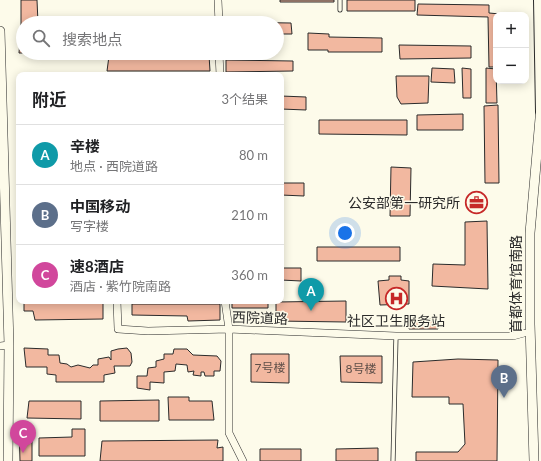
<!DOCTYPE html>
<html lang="zh">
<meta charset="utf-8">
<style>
:root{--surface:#fff;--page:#f2f2f2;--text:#202124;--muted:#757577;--line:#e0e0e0;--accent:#1a73e8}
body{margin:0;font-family:Lato,"Noto Sans SC",sans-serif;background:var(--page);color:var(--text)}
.controls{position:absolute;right:12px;top:12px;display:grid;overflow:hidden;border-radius:8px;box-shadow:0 2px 10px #0003}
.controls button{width:36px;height:36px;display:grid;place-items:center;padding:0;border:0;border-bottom:1px solid var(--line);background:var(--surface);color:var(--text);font:20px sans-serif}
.you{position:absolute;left:345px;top:233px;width:14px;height:14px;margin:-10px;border:3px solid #fff;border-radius:50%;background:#1a73e8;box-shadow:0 0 0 6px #1a73e833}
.badge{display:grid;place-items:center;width:26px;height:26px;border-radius:50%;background:var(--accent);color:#fff;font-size:13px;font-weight:700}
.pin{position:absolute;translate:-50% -33px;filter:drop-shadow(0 1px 2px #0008)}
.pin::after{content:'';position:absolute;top:21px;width:14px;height:12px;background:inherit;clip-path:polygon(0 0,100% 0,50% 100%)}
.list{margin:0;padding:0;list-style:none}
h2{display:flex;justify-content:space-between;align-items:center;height:52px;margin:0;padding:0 16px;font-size:17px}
h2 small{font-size:13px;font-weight:400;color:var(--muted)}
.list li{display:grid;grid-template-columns:26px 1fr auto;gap:12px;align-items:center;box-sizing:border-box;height:60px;padding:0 16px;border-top:1px solid var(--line)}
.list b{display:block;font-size:15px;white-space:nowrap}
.list p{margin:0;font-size:13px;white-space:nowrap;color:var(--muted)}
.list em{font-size:13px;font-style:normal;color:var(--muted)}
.icon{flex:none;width:22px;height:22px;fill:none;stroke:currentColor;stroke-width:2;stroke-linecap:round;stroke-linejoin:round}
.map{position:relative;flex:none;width:541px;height:461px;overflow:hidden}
.search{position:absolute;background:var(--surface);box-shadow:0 2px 10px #0003;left:16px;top:16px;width:268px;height:44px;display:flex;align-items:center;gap:10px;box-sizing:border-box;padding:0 14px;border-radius:22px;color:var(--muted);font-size:15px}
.panel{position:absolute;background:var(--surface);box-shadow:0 2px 10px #0003;left:16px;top:72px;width:268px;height:232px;border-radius:8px}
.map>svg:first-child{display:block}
</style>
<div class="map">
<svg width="541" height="461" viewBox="0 0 541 461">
<rect width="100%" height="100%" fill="#fdfbea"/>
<path fill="#f2b8a0" stroke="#2b2b2b" d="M21 0H37L38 23H23V31H21Z
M280 0H334V2H280Z
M347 0H415V11H347Z
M418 4 489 5V13L500 14 496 15V67H489L488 17 417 15Z
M108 18 205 20V23H108Z
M225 22 291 23 292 34H277V23Z
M308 33 329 34V37L382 38V52H328V50H308Z
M20 40H23V53H19Z
M399 45 471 46V58L400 59Z
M209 55 210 71H107L109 56Z
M226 60 293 61V71L226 72Z
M432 68 454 69 455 83 431 82Z
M462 68 471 69V98H463Z
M486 68 496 69 497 103H486Z
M396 76H429L428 103 401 104 397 97Z
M281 96 306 97V110L281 109Z
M498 105 499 183H485L484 106Z
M17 108H19V120H18Z
M463 114V130H417V115Z
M319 120H407V135L319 134Z
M391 167 411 168 410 216H390Z
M281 183H304V196L281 195Z
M487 221 488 289 432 286 433 264 465 265V222Z
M317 247H400V261H317Z
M281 268H301V281L281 280Z
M389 276H401V280L409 281V304L380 305 378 281 389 280Z
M24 301H37V303H103V319L35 320 33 311H24Z
M232 301H268V308H232Z
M346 301V322L276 321V302Z
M132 304H220V320L188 321 187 316 132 315Z
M409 319H437L438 329H409Z
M24 348 48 349V355H59L60 363 67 364 71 367 78 365 90 368 93 365H98V359L109 357 111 360V351L118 349 127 348 131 353 132 362 130 366H114L115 373 104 375V382H56V375L47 374V367H26Z
M174 349H187L193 355 217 356 221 361 220 371H214V376H205L204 372H201V376L193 375 194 371 188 372 187 365 176 364 175 371 164 372V383L150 382V390L137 388V376H147L148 368 156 367V361L164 359V354H173Z
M251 354H289V383L251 382Z
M340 356H382V383L341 382Z
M458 359 498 360 497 461H416V452H458L465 444 463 404H449V397H412L413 362Z
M168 397H189V401H212L214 420H169Z
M159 400V421H100V401Z
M29 401H81V419L27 418Z
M19 424 32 425V461H20Z
M72 429H85V456H39V438L72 437Z
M218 440 217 448 223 447V461H100L102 441Z
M378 448V461H336V449Z
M260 449H301V461H260Z"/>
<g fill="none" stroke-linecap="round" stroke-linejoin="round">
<defs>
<path id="lane" d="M340 10V0
M393 461 396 336"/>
<path id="street" d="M218 0 219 23
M219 53 220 75
M117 301 118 329 148 331 229 329 396 336H513L524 333
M225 301 229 329V433L243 461
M0 346 9 345"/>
<path id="secondary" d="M0 31 9 345 8 461
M534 461 530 324V233L541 107"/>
<path id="primary" d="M539 0 541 112"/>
</defs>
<use href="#lane" stroke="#2b2b2b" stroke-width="5"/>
<use href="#street" stroke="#2b2b2b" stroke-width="8"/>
<use href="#secondary" stroke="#2b2b2b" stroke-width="10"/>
<use href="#primary" stroke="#2b2b2b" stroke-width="12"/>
<use href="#lane" stroke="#fdfbea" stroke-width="3.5"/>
<use href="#street" stroke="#fdfbea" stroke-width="7"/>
<use href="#secondary" stroke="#fdfbea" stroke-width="9"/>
<use href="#primary" stroke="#fdfbea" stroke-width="10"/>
</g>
<defs>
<symbol id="office-ring" viewBox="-11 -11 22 22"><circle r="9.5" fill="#fdfbea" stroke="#c62828" stroke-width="1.5"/><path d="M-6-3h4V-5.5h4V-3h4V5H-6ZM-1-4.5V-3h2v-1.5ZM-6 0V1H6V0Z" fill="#c62828"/></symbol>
<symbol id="hospital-ring" viewBox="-11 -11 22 22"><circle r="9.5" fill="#fdfbea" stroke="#c62828" stroke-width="1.5"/><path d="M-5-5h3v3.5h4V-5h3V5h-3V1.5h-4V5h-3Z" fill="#c62828"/></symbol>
</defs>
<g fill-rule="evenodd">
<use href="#office-ring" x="464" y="190" width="25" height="25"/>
<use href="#hospital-ring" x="384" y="286" width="25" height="25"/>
</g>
<g text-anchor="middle" stroke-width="3" stroke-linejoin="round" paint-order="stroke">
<g font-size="12" fill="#5d4e48">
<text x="270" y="372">7号楼</text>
<text x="361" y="373">8号楼</text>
</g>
<g font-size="14" fill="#2b2b2b" stroke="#fdfbea" text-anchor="end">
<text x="460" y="208">公安部第一研究所</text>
<text x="396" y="326" text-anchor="middle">社区卫生服务站</text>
</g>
<g font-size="14" fill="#2b2b2b" stroke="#fdfbea">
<text transform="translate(516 284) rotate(-90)" y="5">首都体育馆南路</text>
<text transform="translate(260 318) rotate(2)" y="5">西院道路</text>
</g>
</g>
</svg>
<div class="controls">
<button>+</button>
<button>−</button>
</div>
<div class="you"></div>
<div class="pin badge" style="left:311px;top:311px;background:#0f9aa8">A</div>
<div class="pin badge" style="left:504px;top:398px;background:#5c6f8a">B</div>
<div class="pin badge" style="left:23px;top:453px;background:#d1479c">C</div>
<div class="search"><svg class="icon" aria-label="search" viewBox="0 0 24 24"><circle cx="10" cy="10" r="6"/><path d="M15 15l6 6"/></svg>搜索地点</div>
<section class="panel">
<h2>附近<small>3个结果</small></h2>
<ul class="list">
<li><span class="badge" style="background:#0f9aa8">A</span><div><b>辛楼</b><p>地点 · 西院道路</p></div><em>80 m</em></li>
<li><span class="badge" style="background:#5c6f8a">B</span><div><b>中国移动</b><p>写字楼</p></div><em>210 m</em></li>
<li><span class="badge" style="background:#d1479c">C</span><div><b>速8酒店</b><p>酒店 · 紫竹院南路</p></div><em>360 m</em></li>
</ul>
</section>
</div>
